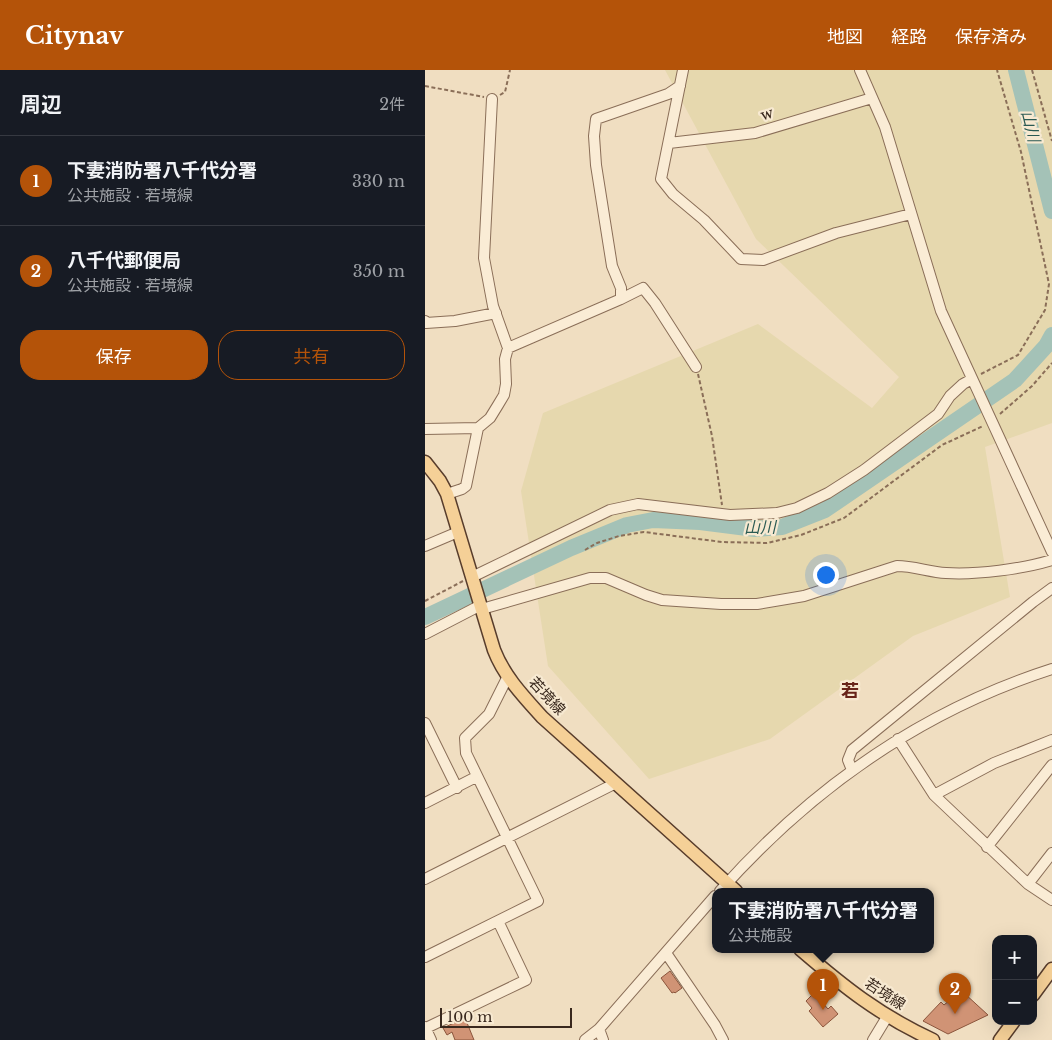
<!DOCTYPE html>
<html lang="ja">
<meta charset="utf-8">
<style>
:root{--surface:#171b24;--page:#20242c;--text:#f1f3f6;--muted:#9ea1a6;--line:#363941;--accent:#b45309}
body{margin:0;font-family:"Libre Baskerville","Noto Sans JP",serif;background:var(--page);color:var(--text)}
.controls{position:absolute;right:15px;bottom:15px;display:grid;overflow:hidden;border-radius:10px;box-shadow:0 5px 20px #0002}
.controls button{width:45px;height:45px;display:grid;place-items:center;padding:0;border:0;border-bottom:1px solid var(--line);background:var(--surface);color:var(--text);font:25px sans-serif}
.scale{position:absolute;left:15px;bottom:12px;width:132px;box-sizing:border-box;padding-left:5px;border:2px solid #39281d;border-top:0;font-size:14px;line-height:18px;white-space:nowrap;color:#39281d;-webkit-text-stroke:4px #f7e9d1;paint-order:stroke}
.you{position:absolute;left:400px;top:504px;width:18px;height:18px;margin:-12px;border:4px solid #fff;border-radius:50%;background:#1a73e8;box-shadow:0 0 0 8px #1a73e833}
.badge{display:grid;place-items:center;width:32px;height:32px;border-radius:50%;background:var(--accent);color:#fff;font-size:16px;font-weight:700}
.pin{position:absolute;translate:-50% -41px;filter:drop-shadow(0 1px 2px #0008)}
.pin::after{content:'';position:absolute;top:26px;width:18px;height:15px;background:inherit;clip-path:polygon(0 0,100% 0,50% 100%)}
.popup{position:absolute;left:287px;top:818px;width:222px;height:65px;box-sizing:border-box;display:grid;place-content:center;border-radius:10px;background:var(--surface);filter:drop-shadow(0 1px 4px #0005);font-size:16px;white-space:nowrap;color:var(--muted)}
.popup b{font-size:19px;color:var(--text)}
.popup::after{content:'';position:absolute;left:50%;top:100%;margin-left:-10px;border:10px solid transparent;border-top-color:var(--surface)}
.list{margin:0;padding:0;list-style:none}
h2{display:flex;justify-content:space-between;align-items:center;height:65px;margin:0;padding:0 20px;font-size:21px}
h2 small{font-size:16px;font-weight:400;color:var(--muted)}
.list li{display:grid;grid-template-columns:32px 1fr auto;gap:15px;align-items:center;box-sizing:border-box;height:90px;padding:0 20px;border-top:1px solid var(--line)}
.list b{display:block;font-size:19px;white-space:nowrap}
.list p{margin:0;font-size:16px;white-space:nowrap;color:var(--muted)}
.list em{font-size:16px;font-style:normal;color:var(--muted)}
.actions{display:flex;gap:10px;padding:15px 20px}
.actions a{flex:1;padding:11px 0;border:1px solid var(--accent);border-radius:20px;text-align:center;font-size:18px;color:var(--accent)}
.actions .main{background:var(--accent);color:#fff}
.map{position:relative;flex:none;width:627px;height:970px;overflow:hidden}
header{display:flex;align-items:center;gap:30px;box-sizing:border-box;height:70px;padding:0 25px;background:var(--accent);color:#fff}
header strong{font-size:24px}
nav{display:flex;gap:28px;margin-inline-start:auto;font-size:18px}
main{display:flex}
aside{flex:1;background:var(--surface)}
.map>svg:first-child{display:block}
</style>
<header>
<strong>Citynav</strong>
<nav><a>地図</a><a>経路</a><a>保存済み</a></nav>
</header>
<main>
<aside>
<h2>周辺<small>2件</small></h2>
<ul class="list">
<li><span class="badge">1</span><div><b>下妻消防署八千代分署</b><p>公共施設 · 若境線</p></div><em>330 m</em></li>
<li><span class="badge">2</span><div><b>八千代郵便局</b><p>公共施設 · 若境線</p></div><em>350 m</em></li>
</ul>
<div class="actions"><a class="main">保存</a><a>共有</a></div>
</aside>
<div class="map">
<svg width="627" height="970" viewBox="0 0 627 970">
<rect width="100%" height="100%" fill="#f0dec1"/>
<path fill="#e6d8ae" d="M240 0H627V353L560 377 585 527 488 566 345 669 224 709 123 596 96 421 118 343 333 254 447 338 474 307 331 169Z"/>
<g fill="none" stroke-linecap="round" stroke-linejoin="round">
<path stroke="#a4c2b7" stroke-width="16" d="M591 0 627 141
M0 547 146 478 202 455 228 450 275 452 330 459 357 457 400 440 590 310 621 276 627 265"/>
</g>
<path fill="#d09375" stroke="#8b553c" d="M245 901 257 918 250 923 249 922 247 923 236 908Z
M389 923 403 939 406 936 413 944 398 957 384 941 387 938 381 931Z
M539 923 563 945 523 964 498 951 516 932 519 935 532 924 535 926Z
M40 948 49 970H30L27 962 22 965 18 958Z"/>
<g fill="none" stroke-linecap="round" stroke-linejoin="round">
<defs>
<path id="minor" d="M258 0 236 109 248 124 279 150 316 189 338 190 411 163 486 144
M435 0 460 57 516 241 627 482
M244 73 330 63 447 28
M196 229 218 218 230 233 271 297
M0 251 1 253 30 251 71 243
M83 278 196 229V218L187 196 171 95 169 66 171 49 243 24 255 16
M53 358 65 348 73 335 79 325 81 314 80 289 83 278 68 236 59 188 67 29
M0 359 53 358 41 416 37 419 22 424
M0 476 33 462
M47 507 185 440 213 434 305 445 352 443 372 438 403 423 439 400 513 344 525 326 538 314 547 309
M57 539 165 508H181L221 525 237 530 296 534H332L379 526 472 496C489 496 504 502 521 503 551 505 598 499 627 490
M0 564 56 535
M0 653 32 718
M473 669 509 725 603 814 627 830
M427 700 423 690 427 680 608 532 627 518
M509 725 569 693 627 670
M0 733 51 707
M562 777 627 695
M0 809 189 714
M603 814 627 783
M295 821C386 719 496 641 627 599
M241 883 290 955 298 970
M0 887 113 831 41 683 40 668 64 644 83 606
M0 957 6 970
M1 958 101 910 73 851
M174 959 178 970
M160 970 174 959 290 826
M448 970 462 947"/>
<path id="major" d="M0 392 15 411 22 424 69 580C79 606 98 626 117 647L311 821
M375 879C419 917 454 945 508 970
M608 925 627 899
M575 970 589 951"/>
</defs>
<use href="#minor" stroke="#8a6e58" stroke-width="12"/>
<use href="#major" stroke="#583d2c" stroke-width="15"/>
<path stroke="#8a6e58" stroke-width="2" stroke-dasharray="4 2.5" stroke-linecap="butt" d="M607 0 627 71
M0 16 59 27
M75 25 80 22 85 0
M273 304 287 366 297 435
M556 304 593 285 620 240 624 214 596 82 572 0
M575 344 607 316 627 293
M160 480 172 473 194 466 219 462 297 472 342 473 376 465 419 448 517 375 558 356
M0 531 38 511"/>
<use href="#minor" stroke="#faecd5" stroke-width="10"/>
<use href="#major" stroke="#f5d097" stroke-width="12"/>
</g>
<g text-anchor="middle" stroke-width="4.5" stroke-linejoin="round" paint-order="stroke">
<g font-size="15" fill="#39281d" stroke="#f7e9d1">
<text transform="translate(342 44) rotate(-17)" y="5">w</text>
<text transform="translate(122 626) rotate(47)" y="5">若境線</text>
<text transform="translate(460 924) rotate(33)" y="5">若境線</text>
</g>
<g font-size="16" font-style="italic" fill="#2b5a53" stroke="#f7e9d1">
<text transform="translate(606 56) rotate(76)" y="6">山川</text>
<text transform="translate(335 457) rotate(-1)" y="6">山川</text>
</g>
<g font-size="18" font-weight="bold" fill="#68241a" stroke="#f7e9d1">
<text x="425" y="627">若</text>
</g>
</g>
</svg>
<div class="controls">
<button>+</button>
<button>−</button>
</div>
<div class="scale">100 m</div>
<div class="you"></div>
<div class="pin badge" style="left:398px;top:940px">1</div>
<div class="popup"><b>下妻消防署八千代分署</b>公共施設</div>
<div class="pin badge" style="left:530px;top:944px">2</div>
</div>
</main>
